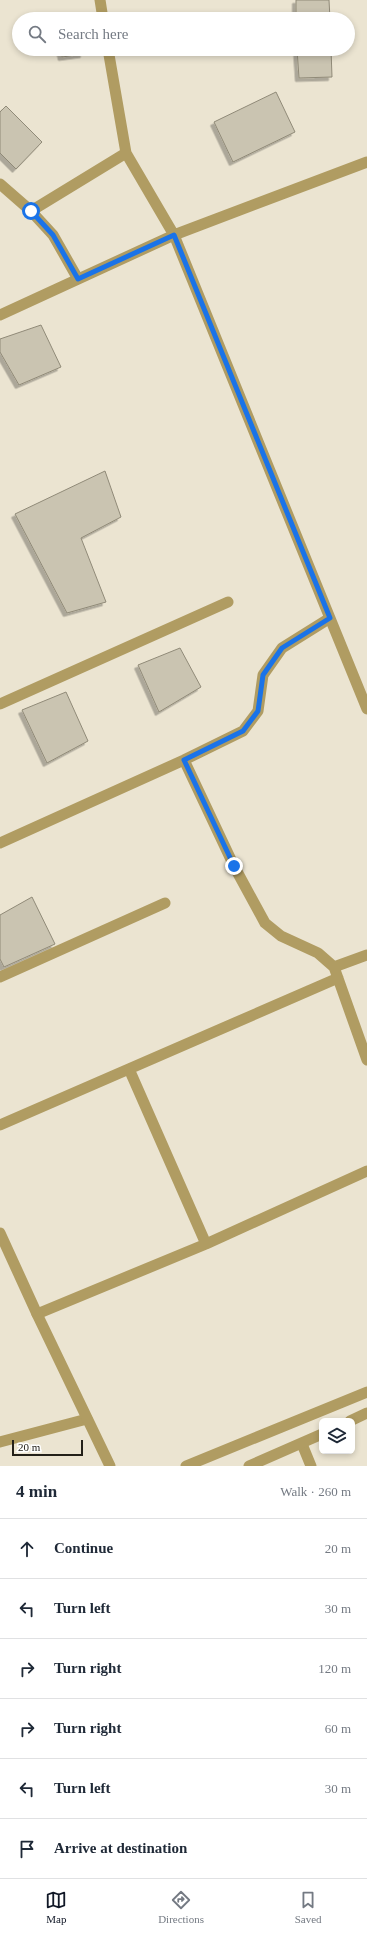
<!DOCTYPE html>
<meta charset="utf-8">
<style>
:root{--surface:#fff;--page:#f6f6f7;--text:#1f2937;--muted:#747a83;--line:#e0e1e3;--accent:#111827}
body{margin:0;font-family:Georgia,serif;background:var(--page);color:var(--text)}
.controls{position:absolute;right:12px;bottom:12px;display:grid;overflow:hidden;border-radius:6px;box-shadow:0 2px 6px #0003}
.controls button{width:36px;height:36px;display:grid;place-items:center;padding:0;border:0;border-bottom:1px solid var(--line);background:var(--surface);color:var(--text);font:20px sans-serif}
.scale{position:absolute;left:12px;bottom:10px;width:71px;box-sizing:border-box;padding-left:4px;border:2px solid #232019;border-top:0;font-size:11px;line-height:14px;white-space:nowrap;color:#232019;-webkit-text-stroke:3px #fff;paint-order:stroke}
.stop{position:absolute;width:12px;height:12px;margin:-9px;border:3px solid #1a73e8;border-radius:50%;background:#fff}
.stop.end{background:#1a73e8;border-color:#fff;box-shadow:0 1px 4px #0008}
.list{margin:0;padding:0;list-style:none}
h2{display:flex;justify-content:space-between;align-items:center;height:52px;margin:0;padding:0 16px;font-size:17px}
h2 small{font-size:13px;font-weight:400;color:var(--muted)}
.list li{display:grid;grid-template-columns:26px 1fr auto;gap:12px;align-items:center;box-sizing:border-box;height:60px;padding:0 16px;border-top:1px solid var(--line)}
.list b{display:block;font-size:15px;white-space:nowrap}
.list em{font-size:13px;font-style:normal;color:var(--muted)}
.icon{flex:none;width:22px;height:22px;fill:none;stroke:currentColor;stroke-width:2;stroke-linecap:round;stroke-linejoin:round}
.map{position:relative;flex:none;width:367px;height:1466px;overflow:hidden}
.search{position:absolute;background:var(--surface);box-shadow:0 2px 6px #0003;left:12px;right:12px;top:12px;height:44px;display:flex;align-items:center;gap:10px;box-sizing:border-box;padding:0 14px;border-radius:22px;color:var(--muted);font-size:15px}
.sheet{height:412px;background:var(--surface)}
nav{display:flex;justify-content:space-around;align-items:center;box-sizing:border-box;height:56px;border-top:1px solid var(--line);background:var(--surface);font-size:11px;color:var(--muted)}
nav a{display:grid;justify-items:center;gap:2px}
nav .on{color:var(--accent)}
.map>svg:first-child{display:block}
</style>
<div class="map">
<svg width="367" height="1466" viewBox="0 0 367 1466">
<defs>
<filter id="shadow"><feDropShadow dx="-3.5" dy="3.5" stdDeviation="0" flood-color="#0004"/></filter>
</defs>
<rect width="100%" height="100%" fill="#ebe4d1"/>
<path fill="#cac4b1" stroke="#908a78" filter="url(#shadow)" d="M296 0H329L330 19H296Z
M60 49H83L84 54 62 57Z
M297 49H331L332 77 299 78Z
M276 92 295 132 233 162 214 122Z
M6 106 42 142 16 169 0 153V112Z
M41 325 61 367 19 385 0 352V339Z
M105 471 121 517 81 538 106 602 67 613 15 514Z
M180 648 201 687 159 712 138 665Z
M66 692 88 741 47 763 22 710Z
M32 897 55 944 4 967 0 959V915Z"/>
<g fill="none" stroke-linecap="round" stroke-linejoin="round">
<path stroke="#b09c62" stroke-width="11" d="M100 0 103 19
M108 49 126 153 174 235 367 709
M0 184 31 211 53 235 78 279
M31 211 126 153
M0 315 174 235 367 162
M0 704 228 602
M184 760 234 866 265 923 281 936 318 953 334 967 367 1060
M0 843 184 760 243 731 258 711 263 675 282 648 330 618
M334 967 367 955
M0 977 165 903
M129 1069 206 1244
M0 1125 338 978
M37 1314 206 1244 367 1171
M0 1442 87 1419
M302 1444 311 1466"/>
<path stroke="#b09c62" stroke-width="11" d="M0 1233 37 1314 110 1466
M350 1421 367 1413
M186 1466 367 1392
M249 1466 322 1434"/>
</g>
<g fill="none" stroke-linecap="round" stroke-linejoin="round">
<path stroke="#1a73e8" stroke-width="5" d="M31 211 53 235 78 279 174 235 330 618 282 648 263 675 258 711 243 731 184 760 234 866"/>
</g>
</svg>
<div class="controls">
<button><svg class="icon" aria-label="layers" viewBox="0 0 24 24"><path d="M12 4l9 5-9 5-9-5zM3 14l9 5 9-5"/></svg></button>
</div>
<div class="scale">20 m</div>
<div class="stop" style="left:31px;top:211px"></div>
<div class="stop end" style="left:234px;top:866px"></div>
<div class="search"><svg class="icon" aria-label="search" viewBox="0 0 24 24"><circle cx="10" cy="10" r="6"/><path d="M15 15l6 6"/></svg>Search here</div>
</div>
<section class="sheet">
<h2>4 min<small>Walk · 260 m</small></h2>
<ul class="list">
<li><svg class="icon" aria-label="ahead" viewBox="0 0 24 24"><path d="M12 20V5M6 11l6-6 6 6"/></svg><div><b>Continue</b></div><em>20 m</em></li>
<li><svg class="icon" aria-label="left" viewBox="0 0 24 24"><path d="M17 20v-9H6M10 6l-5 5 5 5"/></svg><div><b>Turn left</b></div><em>30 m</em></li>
<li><svg class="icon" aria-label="right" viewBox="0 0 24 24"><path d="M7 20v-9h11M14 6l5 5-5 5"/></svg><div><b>Turn right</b></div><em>120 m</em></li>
<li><svg class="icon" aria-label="right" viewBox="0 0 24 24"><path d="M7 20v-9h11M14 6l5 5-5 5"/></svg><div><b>Turn right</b></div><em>60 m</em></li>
<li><svg class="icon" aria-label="left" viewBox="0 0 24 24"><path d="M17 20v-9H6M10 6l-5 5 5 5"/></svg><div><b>Turn left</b></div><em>30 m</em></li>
<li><svg class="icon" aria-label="arrive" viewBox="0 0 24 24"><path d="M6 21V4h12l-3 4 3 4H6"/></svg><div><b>Arrive at destination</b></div></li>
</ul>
</section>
<nav>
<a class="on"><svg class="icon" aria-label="map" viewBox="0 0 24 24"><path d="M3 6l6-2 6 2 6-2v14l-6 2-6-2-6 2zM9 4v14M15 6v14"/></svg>Map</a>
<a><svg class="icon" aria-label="directions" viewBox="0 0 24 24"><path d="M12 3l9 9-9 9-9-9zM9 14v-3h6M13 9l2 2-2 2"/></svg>Directions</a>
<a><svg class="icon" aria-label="saved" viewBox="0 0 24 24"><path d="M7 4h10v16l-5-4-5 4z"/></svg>Saved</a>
</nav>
